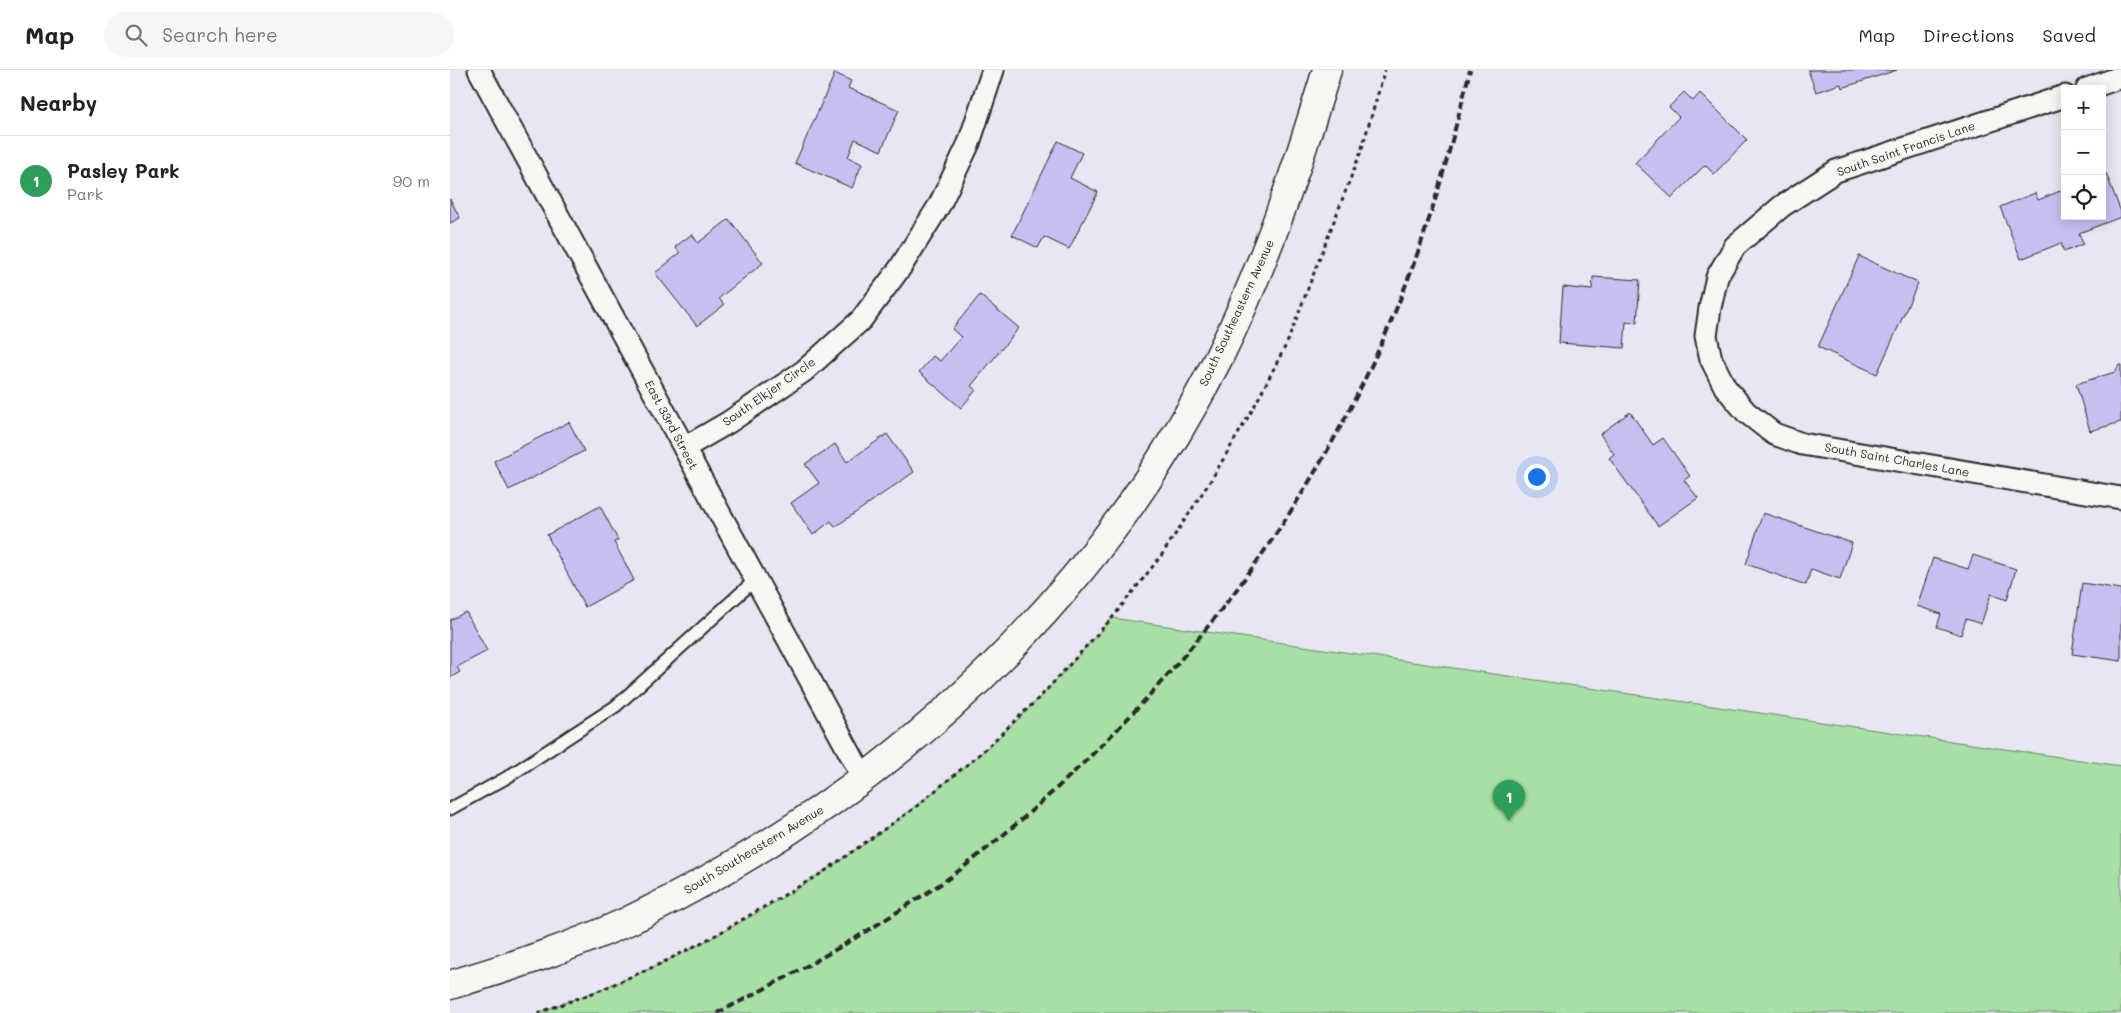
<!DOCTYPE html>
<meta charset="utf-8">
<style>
:root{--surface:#fff;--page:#f6f6f6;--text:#222;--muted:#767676;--line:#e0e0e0;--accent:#ea580c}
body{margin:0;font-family:Mali,sans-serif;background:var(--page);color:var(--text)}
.controls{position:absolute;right:15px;top:15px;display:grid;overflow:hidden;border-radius:0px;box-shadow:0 2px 12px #0003}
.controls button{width:45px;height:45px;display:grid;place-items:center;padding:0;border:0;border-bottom:1px solid var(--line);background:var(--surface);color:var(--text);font:25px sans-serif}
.you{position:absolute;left:1086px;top:406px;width:18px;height:18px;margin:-12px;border:4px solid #fff;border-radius:50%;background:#1a73e8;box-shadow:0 0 0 8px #1a73e833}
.badge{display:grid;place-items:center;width:32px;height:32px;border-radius:50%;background:var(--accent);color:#fff;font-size:16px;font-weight:700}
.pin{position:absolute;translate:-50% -41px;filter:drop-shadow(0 1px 2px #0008)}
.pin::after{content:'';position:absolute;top:26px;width:18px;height:15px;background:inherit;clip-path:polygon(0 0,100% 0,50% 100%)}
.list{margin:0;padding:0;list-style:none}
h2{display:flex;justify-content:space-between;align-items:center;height:65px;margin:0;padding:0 20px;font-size:21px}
h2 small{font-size:16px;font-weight:400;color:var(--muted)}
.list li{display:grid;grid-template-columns:32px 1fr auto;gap:15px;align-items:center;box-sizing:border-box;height:90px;padding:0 20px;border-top:1px solid var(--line)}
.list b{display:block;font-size:19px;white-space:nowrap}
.list p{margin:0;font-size:16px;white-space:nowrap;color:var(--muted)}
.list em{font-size:16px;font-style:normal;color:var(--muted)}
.icon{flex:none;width:28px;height:28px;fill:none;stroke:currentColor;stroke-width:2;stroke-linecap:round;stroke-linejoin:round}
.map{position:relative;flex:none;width:1671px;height:943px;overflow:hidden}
header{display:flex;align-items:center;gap:30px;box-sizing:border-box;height:70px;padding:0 25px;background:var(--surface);border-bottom:1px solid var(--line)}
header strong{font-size:24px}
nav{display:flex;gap:28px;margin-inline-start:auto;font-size:18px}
.search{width:350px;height:45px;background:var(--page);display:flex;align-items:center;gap:12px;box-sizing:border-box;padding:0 18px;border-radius:28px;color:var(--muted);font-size:19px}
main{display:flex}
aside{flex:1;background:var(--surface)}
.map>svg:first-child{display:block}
</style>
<header>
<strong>Map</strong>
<div class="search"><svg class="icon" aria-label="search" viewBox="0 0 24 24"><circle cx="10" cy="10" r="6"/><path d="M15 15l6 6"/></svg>Search here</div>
<nav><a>Map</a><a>Directions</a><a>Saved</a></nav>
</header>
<main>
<aside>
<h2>Nearby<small></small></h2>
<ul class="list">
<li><span class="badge" style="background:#2e9e5b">1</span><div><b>Pasley Park</b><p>Park</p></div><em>90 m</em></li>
</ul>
</aside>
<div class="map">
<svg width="1671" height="943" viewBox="0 0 1671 943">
<rect width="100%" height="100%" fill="#e8e6f2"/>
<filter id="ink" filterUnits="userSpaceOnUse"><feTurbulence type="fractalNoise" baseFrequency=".02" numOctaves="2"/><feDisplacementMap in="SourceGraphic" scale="10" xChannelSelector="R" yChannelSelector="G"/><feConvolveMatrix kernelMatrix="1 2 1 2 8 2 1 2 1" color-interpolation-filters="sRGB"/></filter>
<g filter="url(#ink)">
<path fill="#a7e0a5" stroke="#698668" d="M662 548 1671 696V943H88C128 928 169 913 208 895 324 840 432 767 530 684 578 643 620 595 662 548Z"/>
<path fill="#c6bff1" stroke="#2b2b2b" d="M1358 0H1447L1392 18 1391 14 1366 22Z
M385 3 401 11 398 18 449 40 431 81 405 69 398 87 412 94 402 118 345 93Z
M1234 22 1243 31 1250 23 1297 70 1264 104 1255 95 1222 128 1185 93 1229 47 1219 37Z
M608 71 632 83 620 108 648 122 619 179 594 167 588 178 562 165Z
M1656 103 1671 142V147L1629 163 1633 174 1614 182 1611 173 1571 189 1550 137 1585 123 1588 130 1615 119V146H1652V105Z
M0 129 10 148 0 153Z
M279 149 313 193 269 228 274 235 247 256 205 203 230 183 225 177 242 164 248 173Z
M1409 186 1468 213 1427 304 1368 277Z
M1143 207 1190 210 1187 253 1176 252 1174 278 1109 273 1113 217 1142 220Z
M530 225 569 258 521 316 526 320 511 338 469 302 483 286 490 291 511 267 502 259Z
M1669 295H1671V352L1640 361 1626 314 1665 302Z
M1180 342 1203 375 1213 368 1240 406 1234 410 1248 428 1208 456 1159 388 1164 384 1150 364Z
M119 352 134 381 59 420 44 391Z
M437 364 464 402 385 457 381 451 363 465 341 433 369 413 355 394 385 374 397 392Z
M150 436 168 470 164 472 184 510 135 537 97 465Z
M1313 443 1402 473 1390 509 1361 499 1356 515 1296 494Z
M1523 485 1566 499 1557 530 1541 524 1531 554 1516 549 1511 565 1487 557 1491 544 1467 536 1483 488 1518 499Z
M1632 513 1671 519V591L1622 584Z
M16 542 37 581 7 597 10 602 0 608V550Z"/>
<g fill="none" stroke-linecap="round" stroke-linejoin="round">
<defs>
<path id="service" d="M0 739 56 708 166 636 305 510"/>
<path id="minor" d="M29 0 414 709
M1637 19 1671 7
M1615 26 1386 101 1332 136 1285 176 1267 207 1260 238 1256 266 1261 289 1275 317 1296 342 1324 364 1352 374 1671 428
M234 378 279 352 354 301 411 250 450 198 490 134 519 73 543 0"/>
<path id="secondary" d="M0 915C60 897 119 878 176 852 210 836 243 818 276 799 484 679 661 503 769 287 815 195 847 98 877 0"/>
</defs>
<use href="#service" stroke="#2b2b2b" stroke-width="15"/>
<use href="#minor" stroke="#2b2b2b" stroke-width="25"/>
<use href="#secondary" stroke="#2b2b2b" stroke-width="31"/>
<path stroke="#2b2b2b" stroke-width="3" stroke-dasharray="4 4" stroke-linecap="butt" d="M88 943 148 921 208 895 266 865 372 803 463 739 531 683 592 625 662 548 711 486 761 410 804 337 837 273 911 81 935 0"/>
<use href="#service" stroke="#f6f6f2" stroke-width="11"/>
<use href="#minor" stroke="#f6f6f2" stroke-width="21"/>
<use href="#secondary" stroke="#f6f6f2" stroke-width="28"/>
<path stroke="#2b2b2b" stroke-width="4" stroke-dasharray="8 4" stroke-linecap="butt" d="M267 943C335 909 401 873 464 831 480 821 496 811 511 799 713 642 876 435 964 193 987 130 1004 65 1020 0"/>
</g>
</g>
<g text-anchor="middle" stroke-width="4.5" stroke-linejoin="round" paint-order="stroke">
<g font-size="12" fill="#2b2b2b" stroke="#f6f6f2">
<text transform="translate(1456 79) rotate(-19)" y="4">South Saint Francis Lane</text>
<text transform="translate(787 243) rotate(-65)" y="4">South Southeastern Avenue</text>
<text transform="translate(319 322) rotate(-35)" y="4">South Elkjer Circle</text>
<text transform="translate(221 355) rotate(62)" y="4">East 33rd Street</text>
<text transform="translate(1447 390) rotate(10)" y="4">South Saint Charles Lane</text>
<text transform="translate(304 780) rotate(-31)" y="4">South Southeastern Avenue</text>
</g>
</g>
</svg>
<div class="controls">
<button>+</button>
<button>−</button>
<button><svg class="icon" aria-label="locate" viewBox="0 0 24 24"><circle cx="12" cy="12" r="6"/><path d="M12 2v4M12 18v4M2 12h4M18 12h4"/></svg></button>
</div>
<div class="you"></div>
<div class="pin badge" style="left:1059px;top:751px;background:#2e9e5b">1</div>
</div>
</main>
